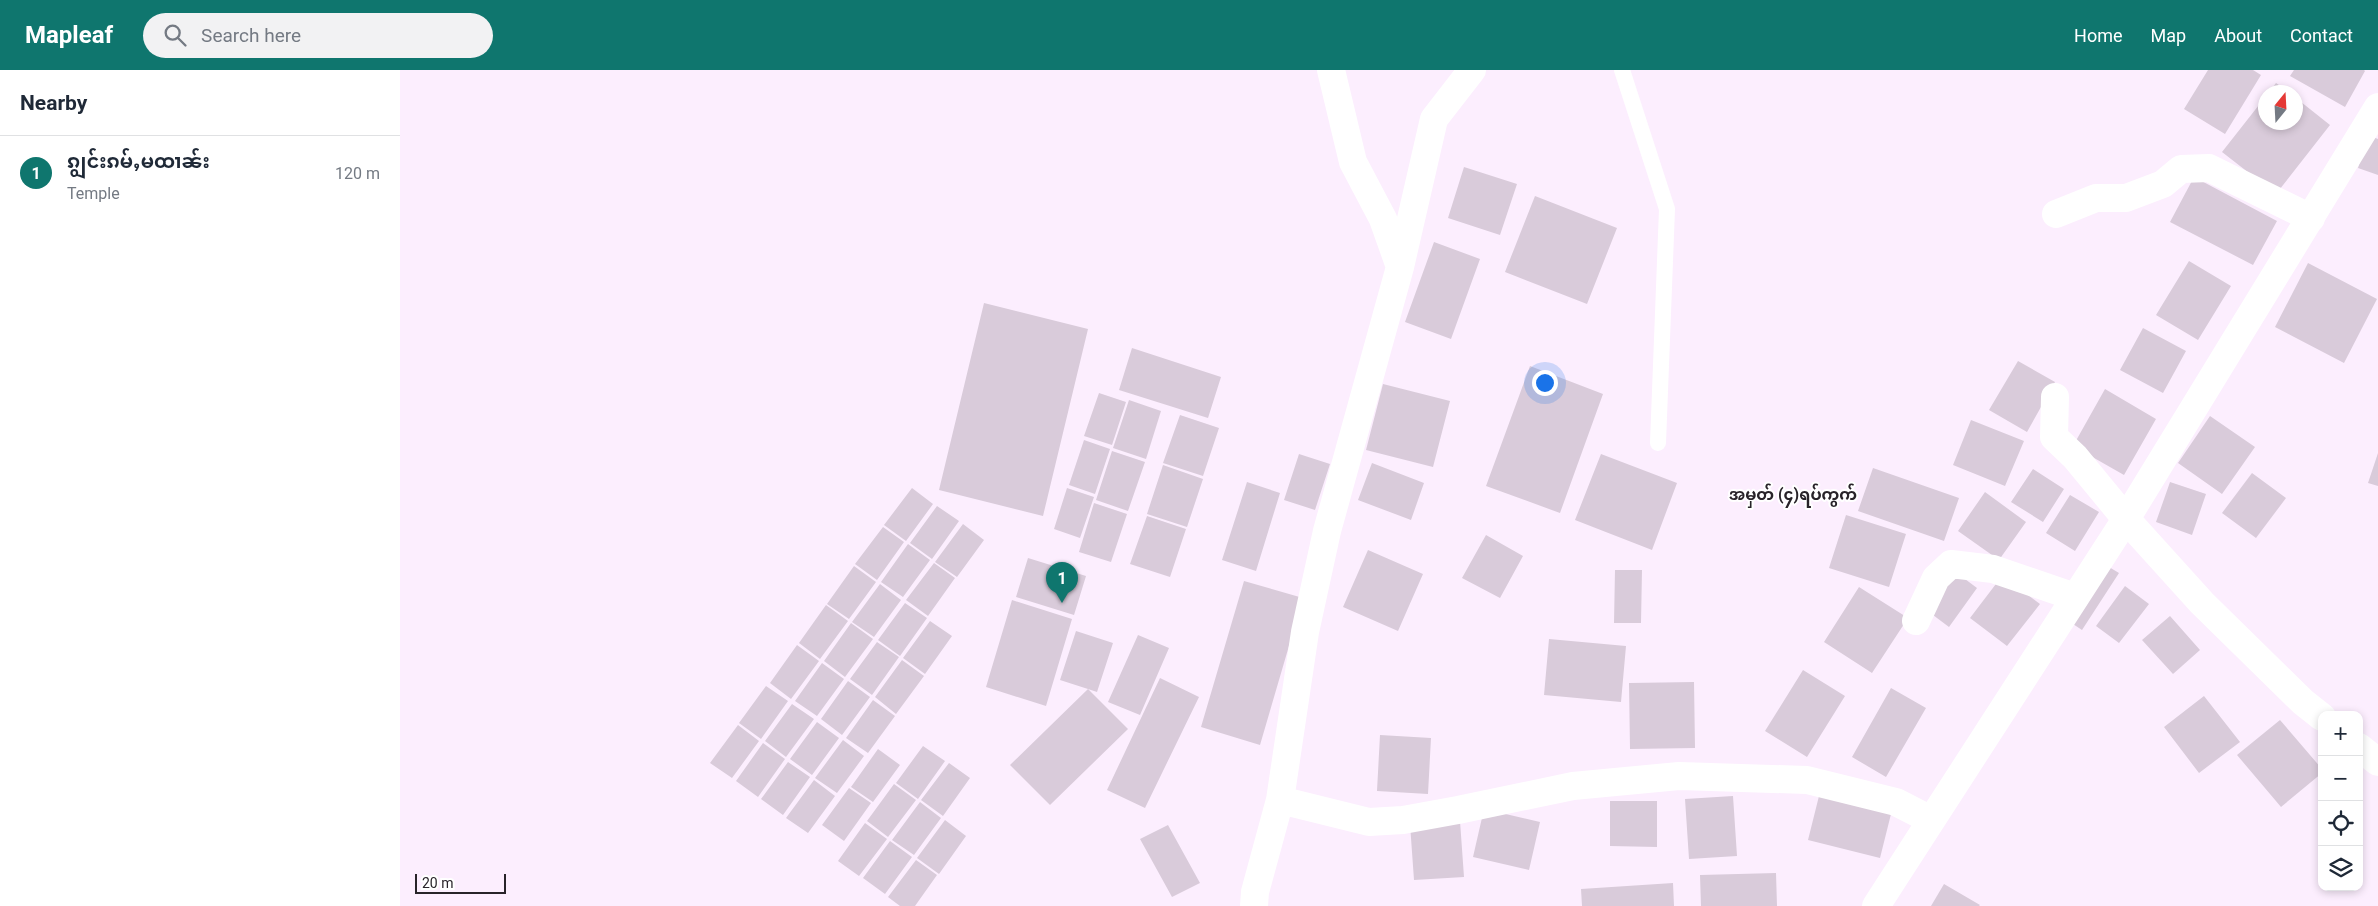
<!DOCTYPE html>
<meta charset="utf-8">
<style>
:root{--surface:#fff;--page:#f2f2f3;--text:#1f2937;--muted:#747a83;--line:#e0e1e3;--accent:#0f766e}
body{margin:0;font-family:Roboto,"Noto Sans Myanmar",sans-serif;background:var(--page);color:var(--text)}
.controls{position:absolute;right:15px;bottom:15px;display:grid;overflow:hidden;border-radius:10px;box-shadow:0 2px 8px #0003}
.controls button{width:45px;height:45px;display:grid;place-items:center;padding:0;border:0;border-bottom:1px solid var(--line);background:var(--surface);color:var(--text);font:25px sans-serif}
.compass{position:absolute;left:1858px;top:15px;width:45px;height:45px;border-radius:50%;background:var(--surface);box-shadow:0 2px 8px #0003;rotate:18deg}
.scale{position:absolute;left:15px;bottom:12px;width:91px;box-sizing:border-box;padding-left:5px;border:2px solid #282329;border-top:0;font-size:14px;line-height:18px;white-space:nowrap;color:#282329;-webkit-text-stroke:4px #fff;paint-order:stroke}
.you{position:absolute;left:1144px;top:312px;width:18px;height:18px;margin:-12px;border:4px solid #fff;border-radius:50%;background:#1a73e8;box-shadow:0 0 0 8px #1a73e833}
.badge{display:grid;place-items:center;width:32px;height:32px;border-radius:50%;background:var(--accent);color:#fff;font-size:16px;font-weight:700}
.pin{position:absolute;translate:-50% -41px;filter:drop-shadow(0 1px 2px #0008)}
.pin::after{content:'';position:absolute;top:26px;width:18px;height:15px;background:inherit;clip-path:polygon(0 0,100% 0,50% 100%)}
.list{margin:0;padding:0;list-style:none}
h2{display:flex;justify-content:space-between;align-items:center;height:65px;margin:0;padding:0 20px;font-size:21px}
h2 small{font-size:16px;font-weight:400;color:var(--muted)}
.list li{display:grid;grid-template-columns:32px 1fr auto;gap:15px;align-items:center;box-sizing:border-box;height:75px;padding:0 20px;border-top:1px solid var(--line)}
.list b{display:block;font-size:19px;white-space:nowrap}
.list p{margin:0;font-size:16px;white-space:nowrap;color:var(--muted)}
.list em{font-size:16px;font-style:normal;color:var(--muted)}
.icon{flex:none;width:28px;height:28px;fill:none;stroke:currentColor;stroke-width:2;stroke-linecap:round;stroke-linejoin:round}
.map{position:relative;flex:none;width:1978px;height:836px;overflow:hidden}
header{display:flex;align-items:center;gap:30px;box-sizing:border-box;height:70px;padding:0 25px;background:var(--accent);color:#fff}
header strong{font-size:24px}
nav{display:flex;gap:28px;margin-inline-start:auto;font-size:18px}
.search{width:350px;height:45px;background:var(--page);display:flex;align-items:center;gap:12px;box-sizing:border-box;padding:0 18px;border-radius:28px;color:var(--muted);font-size:19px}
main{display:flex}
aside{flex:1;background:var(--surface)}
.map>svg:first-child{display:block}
</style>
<header>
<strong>Mapleaf</strong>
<div class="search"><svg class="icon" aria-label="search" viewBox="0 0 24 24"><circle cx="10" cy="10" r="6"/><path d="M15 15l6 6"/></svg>Search here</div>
<nav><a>Home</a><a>Map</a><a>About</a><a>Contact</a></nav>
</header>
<main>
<aside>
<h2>Nearby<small></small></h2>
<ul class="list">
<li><span class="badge">1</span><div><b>ၵျွင်းၵမ်ႇမထၢၼ်း</b><p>Temple</p></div><em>120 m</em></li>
</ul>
</aside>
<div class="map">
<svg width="1978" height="836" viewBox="0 0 1978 836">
<rect width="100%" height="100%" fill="#fceefe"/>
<path fill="#d9cbda" d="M1808 0H1853L1861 5 1825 64 1784 39Z
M1894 0H1964L1965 1 1945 37 1890 6Z
M1876 13 1889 22H1869Z
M1866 26V52H1896V28L1930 55 1876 124 1822 82Z
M1968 65 1978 69V105L1958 98Z
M1064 97 1117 114 1100 165 1048 148Z
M1794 107 1877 151 1853 195 1770 152Z
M1135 126 1217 158 1187 234 1105 202Z
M1034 172 1080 189 1051 269 1005 252Z
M1789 191 1831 216 1798 270 1756 245Z
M1908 193 1977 229 1944 293 1875 257Z
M584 233 688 259 643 446 539 420Z
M1743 258 1786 281 1763 323 1720 300Z
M732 278 821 307 808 348 719 320Z
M1618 291 1655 312 1627 362 1589 340Z
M1130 296 1203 324 1160 443 1086 416Z
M983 314 1050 331 1033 397 966 380Z
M1705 319 1756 349 1724 405 1673 376Z
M699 323 726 332 712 375 684 366Z
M729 330 761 341 746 389 713 378Z
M780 345 819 358 803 406 763 393Z
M1810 346 1855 377 1822 424 1778 393Z
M1571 350 1624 371 1605 416 1553 395Z
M684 370 710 379 695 424 669 415Z
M712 381 745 392 728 441 696 430Z
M1978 383V416L1968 413Z
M899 384 930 394 915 440 884 430Z
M1201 384 1277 413 1252 480 1175 450Z
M972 393 1024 413 1011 450 958 430Z
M763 395 803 409 787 457 747 444Z
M1473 398 1559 428 1544 471 1458 441Z
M1633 399 1664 419 1643 452 1611 432Z
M1852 403 1886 428 1856 468 1822 443Z
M847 412 880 423 856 501 822 490Z
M1770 412 1806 424 1792 465 1756 452Z
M512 418 533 434 506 471 484 455Z
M667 418 694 427 680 468 654 459Z
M1585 422 1626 452 1599 490 1558 461Z
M1670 425 1699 442 1675 481 1646 463Z
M694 433 727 444 711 492 679 482Z
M537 436 559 451 532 489 510 473Z
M1446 445 1506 464 1489 517 1429 498Z
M747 446 786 459 770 507 730 494Z
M563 454 584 470 557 507 535 492Z
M483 457 504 472 477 510 455 494Z
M1086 465 1123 486 1100 528 1062 508Z
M508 474 530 490 503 527 481 512Z
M968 480 1023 504 998 561 943 537Z
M628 488 686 506 674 545 616 527Z
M534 493 555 508 528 546 506 530Z
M454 496 476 512 449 549 427 534Z
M1709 497 1719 503 1682 560 1673 554Z
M1215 500H1242L1241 553H1214Z
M1553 500 1577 518 1549 557 1525 539Z
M1602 506 1640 534 1607 576 1570 548Z
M844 511 903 528 860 675 801 657Z
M480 514 501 530 474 567 452 552Z
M1725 516 1749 534 1719 573 1696 556Z
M1459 517 1508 548 1472 603 1424 572Z
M612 530 672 549 646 636 586 617Z
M505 533 527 548 500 586 478 570Z
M426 535 448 551 420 589 399 573Z
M1770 546 1800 580 1773 604 1742 570Z
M530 551 552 566 525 604 503 588Z
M451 553 473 569 445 607 424 591Z
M676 561 713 573 697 622 688 619 728 659 650 735 610 695 688 619 660 610Z
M738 565 769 578 740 645 708 632Z
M1149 569 1226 576 1221 632 1144 625Z
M477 572 499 587 472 625 450 609Z
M397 575 419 591 391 629 370 613Z
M502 590 524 606 496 644 475 627Z
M422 593 444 609 417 646 395 631Z
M1403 600 1445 626 1407 687 1365 661Z
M760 608 799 627 745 738 707 720Z
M448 611 470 627 442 665 421 649Z
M1294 612 1295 678 1230 679 1229 613Z
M366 616 388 631 361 669 339 653Z
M1491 618 1526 638 1486 707 1452 687Z
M1804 626 1840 672 1799 703 1764 657Z
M473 630 495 646 468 683 446 668Z
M392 634 414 649 386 687 365 671Z
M1880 650 1922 699V703L1881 737 1837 685Z
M417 652 439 668 412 705 390 689Z
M338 655 359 671 332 708 310 693Z
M980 665 1031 668 1028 724 977 721Z
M443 670 464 686 437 723 415 708Z
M363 673 385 689 358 727 336 711Z
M523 676 545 691 518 729 496 713Z
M478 679 500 695 473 732 451 717Z
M388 692 410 707 383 745 361 729Z
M549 693 570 708 543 746 521 730Z
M414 710 435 726 408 763 386 748Z
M494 714 516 730 488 767 467 751Z
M449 718 471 733 444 771 422 755Z
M1420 722 1492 740 1480 788 1408 770Z
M1333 726 1337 786 1289 789 1285 729Z
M1210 731H1257V777L1210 776Z
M520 732 541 748 514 785 492 770Z
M1084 739 1140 752 1129 800 1073 787Z
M545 750 566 766 539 804 517 788Z
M1060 751 1064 807 1014 810 1010 754Z
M465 753 487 769 459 806 438 791Z
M768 755 800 813 772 827 740 769Z
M490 771 512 787 485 824 463 808Z
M516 790 537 805 515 836H500L488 827Z
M1376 803 1377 836H1301L1300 805Z
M1273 813 1274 836H1182L1181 819Z
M1544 814 1580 835 1579 836H1531Z"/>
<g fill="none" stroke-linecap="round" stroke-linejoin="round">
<path stroke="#fff" stroke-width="16" d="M1222 0 1267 139 1258 373"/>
<path stroke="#fff" stroke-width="28" d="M1656 144 1696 128H1726L1763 114 1781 99 1809 98 1911 148
M1000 197 1034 49 1072 0
M1655 327 1654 367 1675 387 1726 449 1802 533 1903 632 1922 647
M1516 551 1536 508 1551 494 1593 499 1675 527
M1959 677 1978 692
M880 730 969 752 1003 750 1058 740 1173 716 1279 706 1407 710 1496 732 1531 750
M854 836 855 822 880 730 905 562 927 461 1000 197 983 149 953 92 931 0"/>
<path stroke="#fff" stroke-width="28" d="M1476 836 1726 449 1978 37"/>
</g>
<g text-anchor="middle" stroke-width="4" stroke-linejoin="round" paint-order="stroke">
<g font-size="16" font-weight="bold" fill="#282329" stroke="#fff">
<text x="1393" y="430">အမှတ် (၄)ရပ်ကွက်</text>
</g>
</g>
</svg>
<div class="controls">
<button>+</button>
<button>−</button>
<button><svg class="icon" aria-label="locate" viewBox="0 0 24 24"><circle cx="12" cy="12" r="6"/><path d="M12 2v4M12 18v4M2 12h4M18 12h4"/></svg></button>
<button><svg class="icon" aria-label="layers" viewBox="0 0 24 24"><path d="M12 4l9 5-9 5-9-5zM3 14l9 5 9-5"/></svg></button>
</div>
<svg class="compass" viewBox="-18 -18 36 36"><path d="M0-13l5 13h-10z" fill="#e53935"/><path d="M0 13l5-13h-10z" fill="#747a83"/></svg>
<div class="scale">20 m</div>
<div class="you"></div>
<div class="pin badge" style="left:662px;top:533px">1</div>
</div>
</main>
